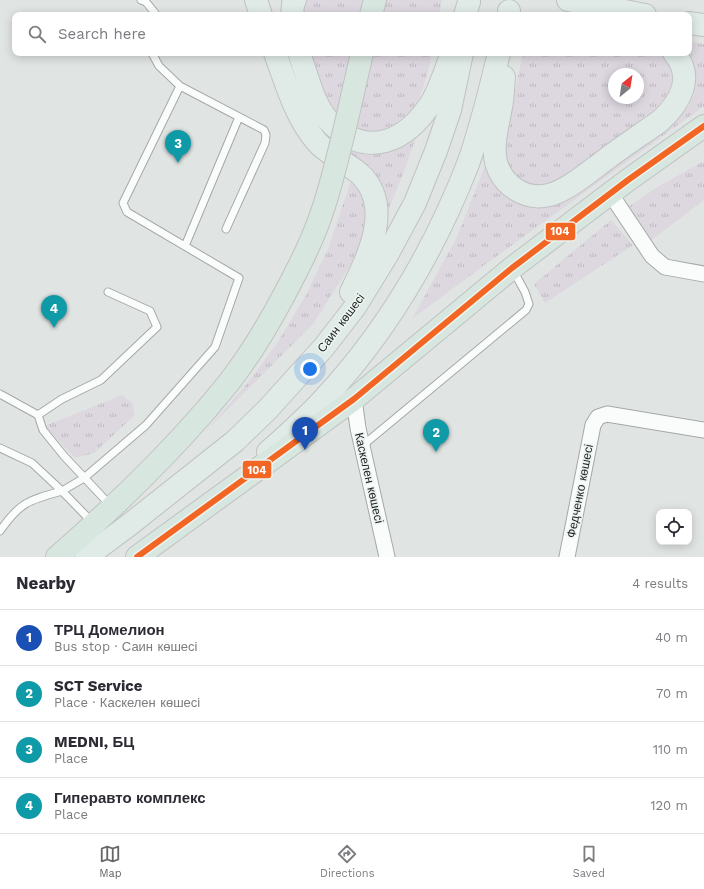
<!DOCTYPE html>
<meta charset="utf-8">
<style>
:root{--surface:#fff;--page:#f7f7f7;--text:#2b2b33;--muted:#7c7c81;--line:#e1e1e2;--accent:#656866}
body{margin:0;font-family:"Work Sans",sans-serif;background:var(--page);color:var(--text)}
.controls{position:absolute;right:12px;bottom:12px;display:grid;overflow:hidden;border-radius:8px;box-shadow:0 2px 10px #0003}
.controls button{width:36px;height:36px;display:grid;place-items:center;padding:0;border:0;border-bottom:1px solid var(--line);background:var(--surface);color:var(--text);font:20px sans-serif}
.compass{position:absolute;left:608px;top:68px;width:36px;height:36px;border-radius:50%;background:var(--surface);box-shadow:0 2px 10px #0003;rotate:30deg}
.you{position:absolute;left:310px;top:369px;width:14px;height:14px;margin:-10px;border:3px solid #fff;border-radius:50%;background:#1a73e8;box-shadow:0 0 0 6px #1a73e833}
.badge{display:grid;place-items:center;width:26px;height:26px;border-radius:50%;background:var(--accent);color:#fff;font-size:13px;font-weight:700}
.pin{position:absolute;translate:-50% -33px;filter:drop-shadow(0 1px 2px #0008)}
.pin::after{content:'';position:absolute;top:21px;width:14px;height:12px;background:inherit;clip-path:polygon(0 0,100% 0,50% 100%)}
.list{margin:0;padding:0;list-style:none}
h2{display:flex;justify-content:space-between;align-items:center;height:52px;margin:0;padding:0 16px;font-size:17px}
h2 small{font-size:13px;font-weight:400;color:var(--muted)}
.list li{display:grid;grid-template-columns:26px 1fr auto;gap:12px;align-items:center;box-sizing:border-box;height:56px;padding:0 16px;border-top:1px solid var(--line)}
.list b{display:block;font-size:15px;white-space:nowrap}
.list p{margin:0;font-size:13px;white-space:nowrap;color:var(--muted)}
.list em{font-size:13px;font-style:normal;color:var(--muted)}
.icon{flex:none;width:22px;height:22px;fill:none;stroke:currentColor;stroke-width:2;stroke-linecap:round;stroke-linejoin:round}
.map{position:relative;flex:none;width:704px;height:557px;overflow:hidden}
.search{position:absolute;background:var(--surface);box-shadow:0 2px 10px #0003;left:12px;right:12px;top:12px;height:44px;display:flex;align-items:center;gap:10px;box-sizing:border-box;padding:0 14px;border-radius:8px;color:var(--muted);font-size:15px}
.sheet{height:276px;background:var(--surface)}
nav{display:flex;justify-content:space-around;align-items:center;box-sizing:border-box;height:56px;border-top:1px solid var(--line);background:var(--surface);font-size:11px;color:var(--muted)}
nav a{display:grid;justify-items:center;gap:2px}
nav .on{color:var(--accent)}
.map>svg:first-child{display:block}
</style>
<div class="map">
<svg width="704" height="557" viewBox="0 0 704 557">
<defs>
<pattern id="grass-tufts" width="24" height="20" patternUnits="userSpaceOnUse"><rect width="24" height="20" fill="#ddd7e0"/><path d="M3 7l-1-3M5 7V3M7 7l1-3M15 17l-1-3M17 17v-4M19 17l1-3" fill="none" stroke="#bdb8c0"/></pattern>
</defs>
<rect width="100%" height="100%" fill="#e0e4e2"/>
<path fill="url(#grass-tufts)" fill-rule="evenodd" d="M305 0H442L439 15H301Z
M689 41 704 44V106L479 269 412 319 457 237 485 166 491 177 514 201 531 207H545L560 204 586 188 676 121C692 105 699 91 695 68 693 57 689 53 689 41Z
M310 53H432C429 69 425 85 418 100 410 114 387 134 369 132 359 131 350 125 342 119 325 103 318 74 310 53Z
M523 53H661C677 71 675 86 662 105L565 177 549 184 535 187 523 182 510 169 506 156V134ZM614 74H638V98H614Z
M417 135 403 174 387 213 355 158 347 150C381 158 389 150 417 135Z
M704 161V200L645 245 622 211 659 186Z
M352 178 370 205 359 251 313 324 205 432 250 380 277 343 306 295 328 249Z
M611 220 633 245 545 303 534 284Z
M122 395 133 404 134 416 94 453 75 458 45 426Z"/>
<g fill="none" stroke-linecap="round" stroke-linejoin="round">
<defs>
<path id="service" d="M141 0 146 2 155 13 154 15
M152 53 159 66 180 86 264 130 266 135 265 143 226 229
M185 246 239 117
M108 292 150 311 157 327 101 380 62 399 38 415 43 430 64 456 111 506
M0 394 38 415
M362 446 526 310 529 304 525 292 513 270
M0 448 32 463 62 491 84 478 146 425 215 347 239 278 127 212 123 203 180 86
M0 531C20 502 29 500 62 491L92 522"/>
<path id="minor" d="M610 193 652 256 665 267 704 274
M354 399 358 428 387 557
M567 557 593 425 598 417 607 414 704 430"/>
<path id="primary" d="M256 0 261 15
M568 0 645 15
M292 15 293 4 295 0
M465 15 469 2
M509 15V11
M689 23 704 25
M275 53C286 83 295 116 316 141 328 155 346 162 360 174 394 207 368 257 351 292
M299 53C306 72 314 106 328 120 366 161 407 142 433 100 440 87 445 72 450 58
M504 77C503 87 503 98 501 107 498 125 492 144 496 162 502 185 525 201 549 195 568 190 590 171 605 160 623 146 642 134 660 121 680 103 695 77 674 53
M268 452C286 436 304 420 321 402 385 334 434 251 468 164 481 128 490 90 499 53
M86 557 129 525 235 441 267 410 324 347 355 307 387 255 415 203 436 151 450 110 462 53"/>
<path id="trunk" d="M371 15 375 0
M352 97 362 53
M57 557C110 511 160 463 206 410 215 399 225 388 233 377 252 352 268 325 283 297
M137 557 354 399 512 268 628 180 704 126"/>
</defs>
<use href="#service" stroke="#a5a8a7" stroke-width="9"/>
<use href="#minor" stroke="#a5a8a7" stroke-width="17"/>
<use href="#primary" stroke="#c0c2c1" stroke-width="24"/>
<use href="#trunk" stroke="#c0c2c1" stroke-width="24"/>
<use href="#service" stroke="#fafbfb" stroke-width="7"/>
<use href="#minor" stroke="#fafbfb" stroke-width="15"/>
<use href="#primary" stroke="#e0ebe7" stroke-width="22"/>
<use href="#trunk" stroke="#d8e6e0" stroke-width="22"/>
<defs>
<path id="trunk-bridge" d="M283 297C299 267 315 236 325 203 336 168 344 132 352 97"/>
</defs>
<use href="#trunk-bridge" stroke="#c0c2c1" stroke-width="24" stroke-linecap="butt"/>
<use href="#trunk-bridge" stroke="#d8e6e0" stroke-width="22"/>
<defs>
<path id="bus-1" d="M137 557 354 399 512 268 628 180 704 126"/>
</defs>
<use href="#bus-1" stroke="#ecf4f0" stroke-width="9"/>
<use href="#bus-1" stroke="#f26522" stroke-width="6"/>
</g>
<g text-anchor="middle" stroke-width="3" stroke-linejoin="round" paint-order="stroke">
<g font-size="12" fill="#232624" stroke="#ecf4f0">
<text transform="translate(341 323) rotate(-53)" y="4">Саин көшесі</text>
<text transform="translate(369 478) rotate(77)" y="4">Каскелен көшесі</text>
<text transform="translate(580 491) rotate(-79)" y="4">Федченко көшесі</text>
</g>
</g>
<g stroke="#ecf4f0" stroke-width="1.5">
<rect x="545" y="222" width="31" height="19" rx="4" fill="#f26522"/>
<rect x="242" y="460" width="30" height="19" rx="4" fill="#f26522"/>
</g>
<g font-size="11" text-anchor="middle" font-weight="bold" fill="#fff">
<text x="560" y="235">104</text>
<text x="257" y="474">104</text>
</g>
</svg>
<div class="controls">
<button><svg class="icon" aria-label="locate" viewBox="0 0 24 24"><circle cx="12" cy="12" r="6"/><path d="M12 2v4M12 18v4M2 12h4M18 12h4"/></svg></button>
</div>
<svg class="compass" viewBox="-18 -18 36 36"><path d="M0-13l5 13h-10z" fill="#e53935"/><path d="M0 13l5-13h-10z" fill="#7c7c81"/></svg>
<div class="you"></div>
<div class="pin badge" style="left:305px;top:450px;background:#1a4fb4">1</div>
<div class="pin badge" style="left:436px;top:452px;background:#0f9aa8">2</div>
<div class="pin badge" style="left:178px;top:163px;background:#0f9aa8">3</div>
<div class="pin badge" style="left:54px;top:328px;background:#0f9aa8">4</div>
<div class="search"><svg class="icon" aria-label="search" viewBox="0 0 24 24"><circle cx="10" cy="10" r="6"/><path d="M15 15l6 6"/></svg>Search here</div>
</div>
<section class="sheet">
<h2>Nearby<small>4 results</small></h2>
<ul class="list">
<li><span class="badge" style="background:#1a4fb4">1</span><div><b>ТРЦ Домелион</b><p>Bus stop · Саин көшесі</p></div><em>40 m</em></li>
<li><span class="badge" style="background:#0f9aa8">2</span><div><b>SCT Service</b><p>Place · Каскелен көшесі</p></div><em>70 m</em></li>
<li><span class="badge" style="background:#0f9aa8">3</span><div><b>MEDNI, БЦ</b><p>Place</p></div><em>110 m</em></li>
<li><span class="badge" style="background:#0f9aa8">4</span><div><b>Гиперавто комплекс</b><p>Place</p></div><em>120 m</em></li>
</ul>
</section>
<nav>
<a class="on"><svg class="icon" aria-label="map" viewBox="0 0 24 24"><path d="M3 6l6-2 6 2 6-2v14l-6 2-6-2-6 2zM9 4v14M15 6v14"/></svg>Map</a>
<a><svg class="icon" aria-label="directions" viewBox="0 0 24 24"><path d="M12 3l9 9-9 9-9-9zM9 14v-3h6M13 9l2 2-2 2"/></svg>Directions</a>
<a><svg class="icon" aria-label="saved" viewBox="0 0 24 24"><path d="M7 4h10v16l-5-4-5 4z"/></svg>Saved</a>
</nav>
